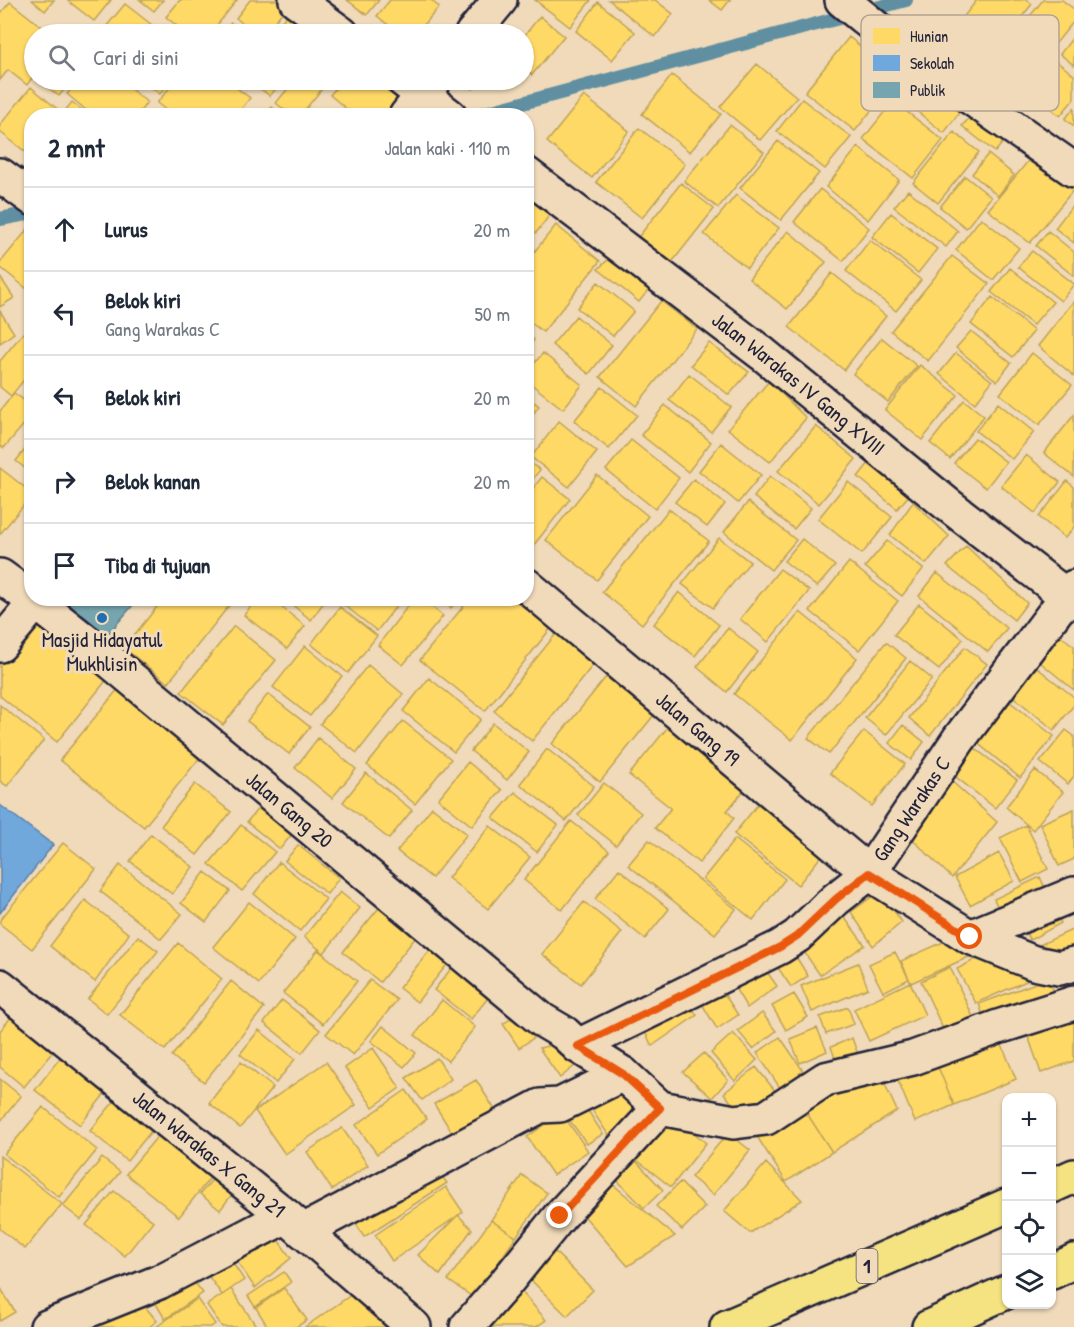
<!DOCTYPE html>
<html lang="id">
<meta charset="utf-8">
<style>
:root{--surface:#fff;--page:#f6f6f7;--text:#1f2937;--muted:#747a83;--line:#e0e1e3}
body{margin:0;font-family:"Patrick Hand",sans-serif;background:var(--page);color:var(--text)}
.controls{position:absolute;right:18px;bottom:18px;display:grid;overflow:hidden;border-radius:12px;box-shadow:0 2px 4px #0004}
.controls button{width:54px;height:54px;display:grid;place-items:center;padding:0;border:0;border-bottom:2px solid var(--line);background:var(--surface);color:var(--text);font:30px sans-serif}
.stop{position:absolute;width:18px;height:18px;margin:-14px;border:4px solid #ea580c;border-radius:50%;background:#fff}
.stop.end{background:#ea580c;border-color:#fff;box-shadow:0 2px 6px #0008}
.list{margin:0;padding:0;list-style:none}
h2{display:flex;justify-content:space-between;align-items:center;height:78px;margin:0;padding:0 24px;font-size:26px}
h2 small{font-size:20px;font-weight:400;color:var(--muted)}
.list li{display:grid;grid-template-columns:39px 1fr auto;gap:18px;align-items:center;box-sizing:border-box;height:84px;padding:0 24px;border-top:2px solid var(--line)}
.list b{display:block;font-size:22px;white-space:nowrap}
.list p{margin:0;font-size:20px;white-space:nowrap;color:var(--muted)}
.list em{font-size:20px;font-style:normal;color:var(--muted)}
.icon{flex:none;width:33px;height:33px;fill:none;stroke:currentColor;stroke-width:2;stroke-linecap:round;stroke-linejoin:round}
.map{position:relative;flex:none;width:1074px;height:1327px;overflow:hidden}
.search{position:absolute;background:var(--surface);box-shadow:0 2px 4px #0004;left:24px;top:24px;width:510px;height:66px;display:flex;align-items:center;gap:15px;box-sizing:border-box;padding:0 21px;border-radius:33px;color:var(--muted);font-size:22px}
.panel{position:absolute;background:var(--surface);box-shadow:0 2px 4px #0004;left:24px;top:108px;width:510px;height:498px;border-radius:24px}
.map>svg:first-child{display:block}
</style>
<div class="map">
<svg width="1074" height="1327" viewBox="0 0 1074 1327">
<rect width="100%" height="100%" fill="#f0dab9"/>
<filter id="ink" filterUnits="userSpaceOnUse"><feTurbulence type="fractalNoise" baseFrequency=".0167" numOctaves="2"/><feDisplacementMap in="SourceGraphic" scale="12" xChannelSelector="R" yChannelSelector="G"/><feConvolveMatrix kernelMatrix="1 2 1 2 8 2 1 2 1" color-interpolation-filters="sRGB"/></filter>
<g filter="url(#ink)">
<path fill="#ffd966" stroke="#bda259" stroke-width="1.5" d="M32 0H54L45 11Z
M67 0H111L94 21Z
M140 0H163L154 11Z
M180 0H237L210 34H187L166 17Z
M250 0H286L290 3 264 34H256L236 18Z
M347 0H379L367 15Z
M390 0H431L439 7 416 34H400L377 16Z
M535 0H591L570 27Z
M609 0H655L673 14 655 37Z
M709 0H730L722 10Z
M977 0H1027L1032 4 989 58 953 30Z
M1043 0H1062L1074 9V21L1021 86 992 63Z
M10 2 51 34H34V75L27 85 8 70 0 80V14Z
M598 2 635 32 612 60 576 31Z
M125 4 152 25 144 34H100Z
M296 4 319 34H271Z
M540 16 564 36 532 75 524 68V36Z
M231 23 246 34H221Z
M494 23 509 34H485Z
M1074 36V65L1060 54Z
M849 37 898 77 855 131 805 92Z
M1056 61 1074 75V99L1060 116 1031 93Z
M757 64 797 97 760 140 720 107Z
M672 75 721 114 690 152 642 114Z
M921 75 965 105 944 133 899 97Z
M38 80H72L59 96Z
M79 80H119L147 102 137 116H93L67 94Z
M141 80H171L160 94Z
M176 80H226L250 98 236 116H173L157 103Z
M249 80H283L270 96Z
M295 80H329L300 116H292L276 103Z
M343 80H381L403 97 388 116H355L330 95Z
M461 80H481L473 89Z
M31 87 61 112 58 116H32V148L27 153 0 132V125Z
M584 96 629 131 592 178 547 142Z
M802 99 851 137 825 169 777 131Z
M893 101 943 140 913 178 863 139Z
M72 102 89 116H61Z
M272 107 282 116H265Z
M1074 108V126L1065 119Z
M974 113 1009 135 995 152 962 126Z
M730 125 764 152 718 208 684 181Z
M639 128 685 164 642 218 596 182Z
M954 132 979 152 938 203 913 183Z
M778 141 819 173 781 220 740 188Z
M858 147 899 180 868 220 826 187Z
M988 154 1014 175 998 196 972 174Z
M1033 155 1074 189 1030 243 988 210Z
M965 176 991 197 966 228 940 207Z
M681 183 714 209 669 266 636 240Z
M820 189 869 228 843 261 794 222Z
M908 190 958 231 946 247 894 207Z
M526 193 552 212 536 233 526 226Z
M736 195 779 228 747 268 704 234Z
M1074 203V243L1055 228Z
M891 213 937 249 918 273 872 237Z
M981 218 1019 248 993 280 956 250Z
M32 224V293L0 267V263Z
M556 225 600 261 543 332 526 319V262Z
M788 231 826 262 787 309 749 279Z
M1048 231 1074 252V276L1036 246Z
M870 240 921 280 896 311 846 271Z
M1032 251 1074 284 1061 301 1018 267Z
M952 256 989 284 928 361 891 331Z
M610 258 650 288 639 302 598 269Z
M1010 268 1053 302 1033 325 991 292Z
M832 273 886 316 844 370 789 327Z
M0 277 14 298 0 307Z
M598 282 634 311 613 336 577 308Z
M992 297 1034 331 1013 357 971 324Z
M661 301 697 329 636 406 600 377Z
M1073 302H1074V376L1038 346Z
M0 311 14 333 0 343Z
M576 316 612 345 589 374 552 345Z
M971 331 1011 363 997 381 956 348Z
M23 333 32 340V370L11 396 0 387V361Z
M526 334 534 340 526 350Z
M882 338 917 366 888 402 853 374Z
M709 343 749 372 729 395 691 365Z
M543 353 582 385 563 409 526 380V373Z
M956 353 992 381 975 403 939 374Z
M1032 353 1072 385 1039 425 1000 394Z
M920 365 958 395 922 440 885 410Z
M689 374 731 407 711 432 669 400Z
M769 381 806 418 770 462 728 429Z
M602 387 637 415 609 449 574 421Z
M14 393 32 406V415L4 448 0 445V411Z
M526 396 539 406 526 423Z
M964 400 984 416 950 459 930 443Z
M998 403 1034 432 1012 459 976 431Z
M665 405 711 442 688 472 641 435Z
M1074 415V477L1044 453Z
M559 421 597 452 569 487 531 457Z
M816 426 856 459 819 504 778 471Z
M975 438 1006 462 986 488 954 463Z
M631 440 679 478 655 509 606 470Z
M32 441V474L16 461Z
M721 443 761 475 738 503 699 471Z
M1026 455 1060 482 1035 513 1001 486Z
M873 458 911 493 897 509 858 477Z
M526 460 540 470 526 487Z
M0 468 32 493V495L0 534Z
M597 475 648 516 597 580 546 540Z
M770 476 811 508 794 529 754 497Z
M542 477 570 499 530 550 526 546V497Z
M694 479 725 504 707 527 675 502Z
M1067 481 1074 487V527L1065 538 1039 517Z
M848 482 892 517 862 554 818 519Z
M748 502 796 540 771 570 724 532Z
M913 502 949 536 926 564 890 535Z
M669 509 709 541 642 624 602 592Z
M719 538 750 562 713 608 682 584Z
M802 539 835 566 817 587 784 561Z
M887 541 923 569 902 596 865 567Z
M966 546 1027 603 1014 620 947 566Z
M849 562 898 601 859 650 810 611Z
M780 569 809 591 768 642 740 619Z
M937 573 1007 628 988 652 919 596Z
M679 592 719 625 695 656 654 624Z
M164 598H235L168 683 124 648Z
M257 598H270L305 626 287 649 244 615Z
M284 598H327L311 620Z
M342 598H397L400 601 377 631 339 601Z
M414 598H421L443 616 403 665 378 645Z
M438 598H459L451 608Z
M470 598H524L555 623 485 711 420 660Z
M919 604 963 639 939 670 894 635Z
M340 607 377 636 348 673 311 644Z
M800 612 857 658 792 740 734 694Z
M30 616 108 678 57 742 0 696V654Z
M563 625 601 655 532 741 494 711Z
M234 626 276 660 223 725 181 692Z
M728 628 758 652 727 692 697 667Z
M1057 633 1074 646V690L1036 659Z
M886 642 906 658 829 754 808 738Z
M305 646 342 676 310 716 273 687Z
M965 647 987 664 930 736 909 718Z
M910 661 932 679 886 735 865 718Z
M1031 663 1074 697V705L1054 730 1009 693Z
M368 665 403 694 357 753 320 724Z
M606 677 654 715 600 782 552 744Z
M429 678 481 719 454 752 403 711Z
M123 683 206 750 144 827 60 760Z
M268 694 310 727 289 754 247 721Z
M1005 698 1054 736 1020 778 975 741Z
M0 705 44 740 7 786 0 781Z
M676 717 753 779 727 811 734 818 699 863 655 828 671 808 629 775Z
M403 721 451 759 415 804 367 765Z
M493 723 529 752 507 780 471 751Z
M903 725 924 742 911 760 889 743Z
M1066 730 1074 736V776L1068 784 1040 762Z
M864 731 905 764 872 806 830 773Z
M318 738 356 769 332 798 295 768Z
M969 744 1017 780 995 808 951 773Z
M547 749 594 786 566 821 520 784Z
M468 762 502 790 472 826 438 799Z
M1035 770 1063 792 1033 830 1006 807Z
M366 773 412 810 389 839 343 802Z
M949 779 997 822 952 878 906 833Z
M604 783 641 813 616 845 578 815Z
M195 784 231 812 197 855 161 826Z
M515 792 558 825 537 852 493 818Z
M767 793 831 844 798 885 734 834Z
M268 796 301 823 280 849 247 822Z
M432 807 467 834 432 878 397 851Z
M1074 809V859L1059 866 1040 824Z
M571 821 609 851 562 910 524 880Z
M241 825 275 852 242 891 209 864Z
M1026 825 1048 869 1022 882 1000 838Z
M490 826 530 857 488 909 448 878Z
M151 834 193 867 172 894 130 861Z
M735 839 785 879 753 920 703 879Z
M649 840 736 909 715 934 628 865Z
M63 843 96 869 32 949 0 924V920Z
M298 845 339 878 327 894 285 861Z
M999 853 1014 881 970 905 955 877Z
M279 862 326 899 300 931 254 894Z
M120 865 182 914 161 939 100 891Z
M619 869 669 909 645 939 595 899Z
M205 872 230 891 206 922 181 903Z
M1040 877 1050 899 1004 921 994 899Z
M880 891 902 922 873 946 851 912Z
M340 892 360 908 324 953 304 937Z
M387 898 424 927 380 982 343 952Z
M85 900 129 934 95 982 50 946Z
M249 902 295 939 259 984 213 947Z
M584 902 622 932 581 984 542 954Z
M1055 912 1061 923 1030 940 1024 929Z
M844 917 865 945 820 975 802 949Z
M1074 929V952L1046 965 1037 946Z
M961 934 971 956 911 983 901 961Z
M138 936 158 951 107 1014 88 999Z
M440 938 457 952 417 1002 399 988Z
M178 943 222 979 165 1050 120 1015Z
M995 949 1031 979 976 1003 957 969Z
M318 950 357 981 323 1024 283 993Z
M895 952 909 979 883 992 869 964Z
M795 955 808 976 791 987 774 962Z
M459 959 496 988 471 1019 434 990Z
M858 963 868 988 812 1012 801 986Z
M762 965 777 986 747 1008 732 983Z
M950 967 973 1017 944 1031 921 981Z
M1074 972V995L1067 997 1059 978Z
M1049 978 1057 1002 987 1027 979 1004Z
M370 980 397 1000 353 1055 326 1034Z
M231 981 264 1008 204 1082 172 1056Z
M910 982 925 1015 869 1041 854 1009Z
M719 986 738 1015 717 1029 698 997Z
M794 994 808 1017 786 1030 772 1006Z
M282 1000 320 1030 302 1053 264 1023Z
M442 1000 475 1027 448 1061 415 1035Z
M686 1000 697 1015 652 1046 642 1026Z
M848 1007 854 1024 826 1034 820 1017Z
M521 1012 539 1034 519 1048 503 1024Z
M1074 1012V1061L1041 1073 1026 1030Z
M762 1013 776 1031 753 1049 738 1031Z
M12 1016 54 1050 24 1087 0 1067V1031Z
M383 1026 416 1053 404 1067 371 1041Z
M817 1028 827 1051 800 1063 790 1039Z
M259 1030 295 1059 276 1083 240 1054Z
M733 1033 757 1060 735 1081 711 1053Z
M997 1033 1016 1079 954 1105 935 1060Z
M780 1037 806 1075 782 1091 757 1053Z
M852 1038 861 1063 840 1072 831 1047Z
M562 1043 577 1064 560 1078 539 1048Z
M373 1048 400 1088 373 1107 345 1068Z
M66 1050 111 1086 80 1125 35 1090Z
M704 1053 728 1080 712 1098 683 1072Z
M437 1058 451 1079 422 1100 406 1078Z
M935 1060 954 1105 915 1122 896 1076Z
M241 1062 273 1087 240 1128 209 1103Z
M326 1062 356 1105 285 1154 255 1111Z
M756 1067 776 1092 744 1119 724 1093Z
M620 1077 647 1115 611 1139 586 1101Z
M0 1079 21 1096 0 1122Z
M476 1080 497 1113 455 1137 434 1104Z
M883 1080 897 1111 832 1152 802 1106Z
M406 1090 427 1119 377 1154 356 1125Z
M120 1094 157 1124 127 1161 90 1131Z
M585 1106 603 1134 587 1144 568 1118Z
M802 1106 832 1152 786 1182 756 1135Z
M43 1107 97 1150 59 1197 4 1154Z
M668 1111 706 1143 671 1187 632 1156Z
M562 1113 588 1151 553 1175 527 1137Z
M342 1128 368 1165 332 1190 307 1152Z
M161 1132 213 1174 179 1217 126 1174Z
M728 1133 750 1150 713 1195 691 1177Z
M0 1156 62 1204 25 1249 0 1229Z
M102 1158 120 1172 81 1220 63 1206Z
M635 1160 663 1190 644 1208 615 1178Z
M766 1163 802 1200 750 1233 724 1211Z
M433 1165 447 1183 364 1237 352 1217Z
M222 1168 241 1183 220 1210 200 1194Z
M522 1175 547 1193 516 1237 491 1220Z
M605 1178 675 1236 628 1266 578 1209Z
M680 1182 705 1207 682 1230 656 1206Z
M446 1187 463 1212 392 1261 375 1235Z
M114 1191 153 1221 125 1256 86 1225Z
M458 1215 472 1229 440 1275 418 1255Z
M491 1220 516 1237 474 1298 448 1280Z
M276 1237 291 1258 255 1288 236 1260Z
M551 1248 593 1290 567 1316 525 1274Z
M225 1251 244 1280 222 1295 202 1267Z
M284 1272 291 1282 255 1307 248 1296Z
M188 1274 203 1293 165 1319 152 1297Z
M0 1287 15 1312 0 1321Z
M284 1288 307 1320 296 1327H268L256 1308Z
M231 1289 257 1327H222L207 1305Z
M521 1291 546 1320 536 1327H488Z
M135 1295 157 1321 149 1327H99L95 1319Z
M351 1295 385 1323 397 1327H305Z
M197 1299 215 1324 211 1327H156Z"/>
<path fill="#6fa8dc" stroke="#5880ac" stroke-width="1.5" d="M0 805 53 845 0 913Z"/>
<path fill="#76a5af" stroke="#5d7e8c" stroke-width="1.5" d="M60 598H139L105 638Z"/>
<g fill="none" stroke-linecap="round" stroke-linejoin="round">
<path stroke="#608fa2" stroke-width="14" d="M474 116 906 0
M0 219 32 213"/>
<defs>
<g id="street">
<path d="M296 0 342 34"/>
<path d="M842 0 907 53 1074 170"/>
<path d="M403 80 450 116"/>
<path id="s1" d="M526 174 763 354 947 504 1074 602"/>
<path d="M0 175 32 198"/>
<path id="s2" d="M0 576 36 602 104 656 542 1020 564 1033 578 1046 623 1074 660 1108 560 1216 504 1285 467 1327"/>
<path id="s3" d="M526 585 869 873 970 937 1034 963 1059 968 1074 964"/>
<path d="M970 937 1074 894"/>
<path id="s4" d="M578 1046 780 947 797 936 836 899 869 873 959 739 1074 587"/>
<path d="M660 1108 734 1122 766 1118 825 1079 913 1058 998 1027 1074 1003"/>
<path d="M303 1231 540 1106 560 1105 623 1074"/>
<path d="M47 1327 159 1282 286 1216"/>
</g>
<g id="secondary">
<path d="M472 34 500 0"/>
<path d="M406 116 434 80"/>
<path d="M0 645 39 598"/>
<path id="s5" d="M0 986 286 1216 414 1327"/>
</g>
<path id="highway" d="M1052 1186 1074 1176
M1052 1272 1074 1261
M727 1327 1006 1206
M929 1327 1006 1292"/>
</defs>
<use href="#street" stroke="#22223b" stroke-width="38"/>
<use href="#secondary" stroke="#22223b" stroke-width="38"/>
<use href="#highway" stroke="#22223b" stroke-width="38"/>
<use href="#street" stroke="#f0dab9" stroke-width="33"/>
<use href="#secondary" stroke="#f0dab9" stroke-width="33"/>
<use href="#highway" stroke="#f5e382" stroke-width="33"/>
</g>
</g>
<g fill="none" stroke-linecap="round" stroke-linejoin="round" filter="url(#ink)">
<path stroke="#ea580c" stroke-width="8" d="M560 1216 660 1108 623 1074 578 1046 780 947 797 936 836 899 869 873 970 937"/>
</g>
<circle fill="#1f6fb2" stroke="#f0dab9" stroke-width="2" cx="102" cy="618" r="6"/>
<g text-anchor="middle" stroke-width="6" stroke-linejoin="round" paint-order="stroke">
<rect fill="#f0dab9" stroke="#605961" stroke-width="1.5" x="856.5" y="1249" width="21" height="34" rx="4.5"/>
<g font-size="20" font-weight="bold" fill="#22223b">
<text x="867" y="1273">1</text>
</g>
<g font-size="21" fill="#22223b" stroke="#f0dab9">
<text dy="7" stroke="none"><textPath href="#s1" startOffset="344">Jalan Warakas IV Gang XVIII</textPath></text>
<text dy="7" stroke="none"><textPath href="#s3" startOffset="224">Jalan Gang 19</textPath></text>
<text dy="7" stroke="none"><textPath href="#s4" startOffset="418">Gang Warakas C</textPath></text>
<text dy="7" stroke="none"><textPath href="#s2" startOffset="372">Jalan Gang 20</textPath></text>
<text dy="7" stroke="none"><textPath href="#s5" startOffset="268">Jalan Warakas X Gang 21</textPath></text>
</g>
<g font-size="21" fill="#22223b" stroke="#f0dab9">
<text x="102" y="647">Masjid Hidayatul<tspan x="102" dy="24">Mukhlisin</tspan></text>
</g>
</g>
<rect x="861" y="15" width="198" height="96" rx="9" fill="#f0dab9" stroke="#b2a393" stroke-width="1.5"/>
<rect x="873" y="28" width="27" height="16" fill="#ffd966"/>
<rect x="873" y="55" width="27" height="16" fill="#6fa8dc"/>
<rect x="873" y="82" width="27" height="16" fill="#76a5af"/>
<g font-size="16" fill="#22223b">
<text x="910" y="42">Hunian</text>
<text x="910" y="69">Sekolah</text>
<text x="910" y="96">Publik</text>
</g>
</svg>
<div class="controls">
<button>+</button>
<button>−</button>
<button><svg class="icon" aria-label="locate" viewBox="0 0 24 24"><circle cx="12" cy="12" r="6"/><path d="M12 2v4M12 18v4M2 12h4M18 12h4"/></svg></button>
<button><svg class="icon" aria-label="layers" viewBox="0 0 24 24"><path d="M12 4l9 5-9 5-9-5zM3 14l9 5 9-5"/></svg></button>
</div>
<div class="stop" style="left:970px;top:937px"></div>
<div class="stop end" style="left:560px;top:1216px"></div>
<div class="search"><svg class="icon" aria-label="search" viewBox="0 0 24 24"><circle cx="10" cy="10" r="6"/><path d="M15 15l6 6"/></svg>Cari di sini</div>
<section class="panel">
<h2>2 mnt<small>Jalan kaki · 110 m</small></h2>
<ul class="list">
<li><svg class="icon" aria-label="ahead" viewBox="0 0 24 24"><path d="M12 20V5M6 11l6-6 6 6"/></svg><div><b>Lurus</b></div><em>20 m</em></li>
<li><svg class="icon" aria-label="left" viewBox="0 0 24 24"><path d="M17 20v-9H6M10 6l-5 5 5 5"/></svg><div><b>Belok kiri</b><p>Gang Warakas C</p></div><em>50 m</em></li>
<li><svg class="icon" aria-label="left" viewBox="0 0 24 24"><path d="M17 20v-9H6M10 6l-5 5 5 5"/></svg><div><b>Belok kiri</b></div><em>20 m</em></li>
<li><svg class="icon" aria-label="right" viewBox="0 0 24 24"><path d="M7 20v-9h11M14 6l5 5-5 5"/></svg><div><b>Belok kanan</b></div><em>20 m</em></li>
<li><svg class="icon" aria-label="arrive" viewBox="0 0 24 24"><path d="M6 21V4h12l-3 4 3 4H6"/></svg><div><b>Tiba di tujuan</b></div></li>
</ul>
</section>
</div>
